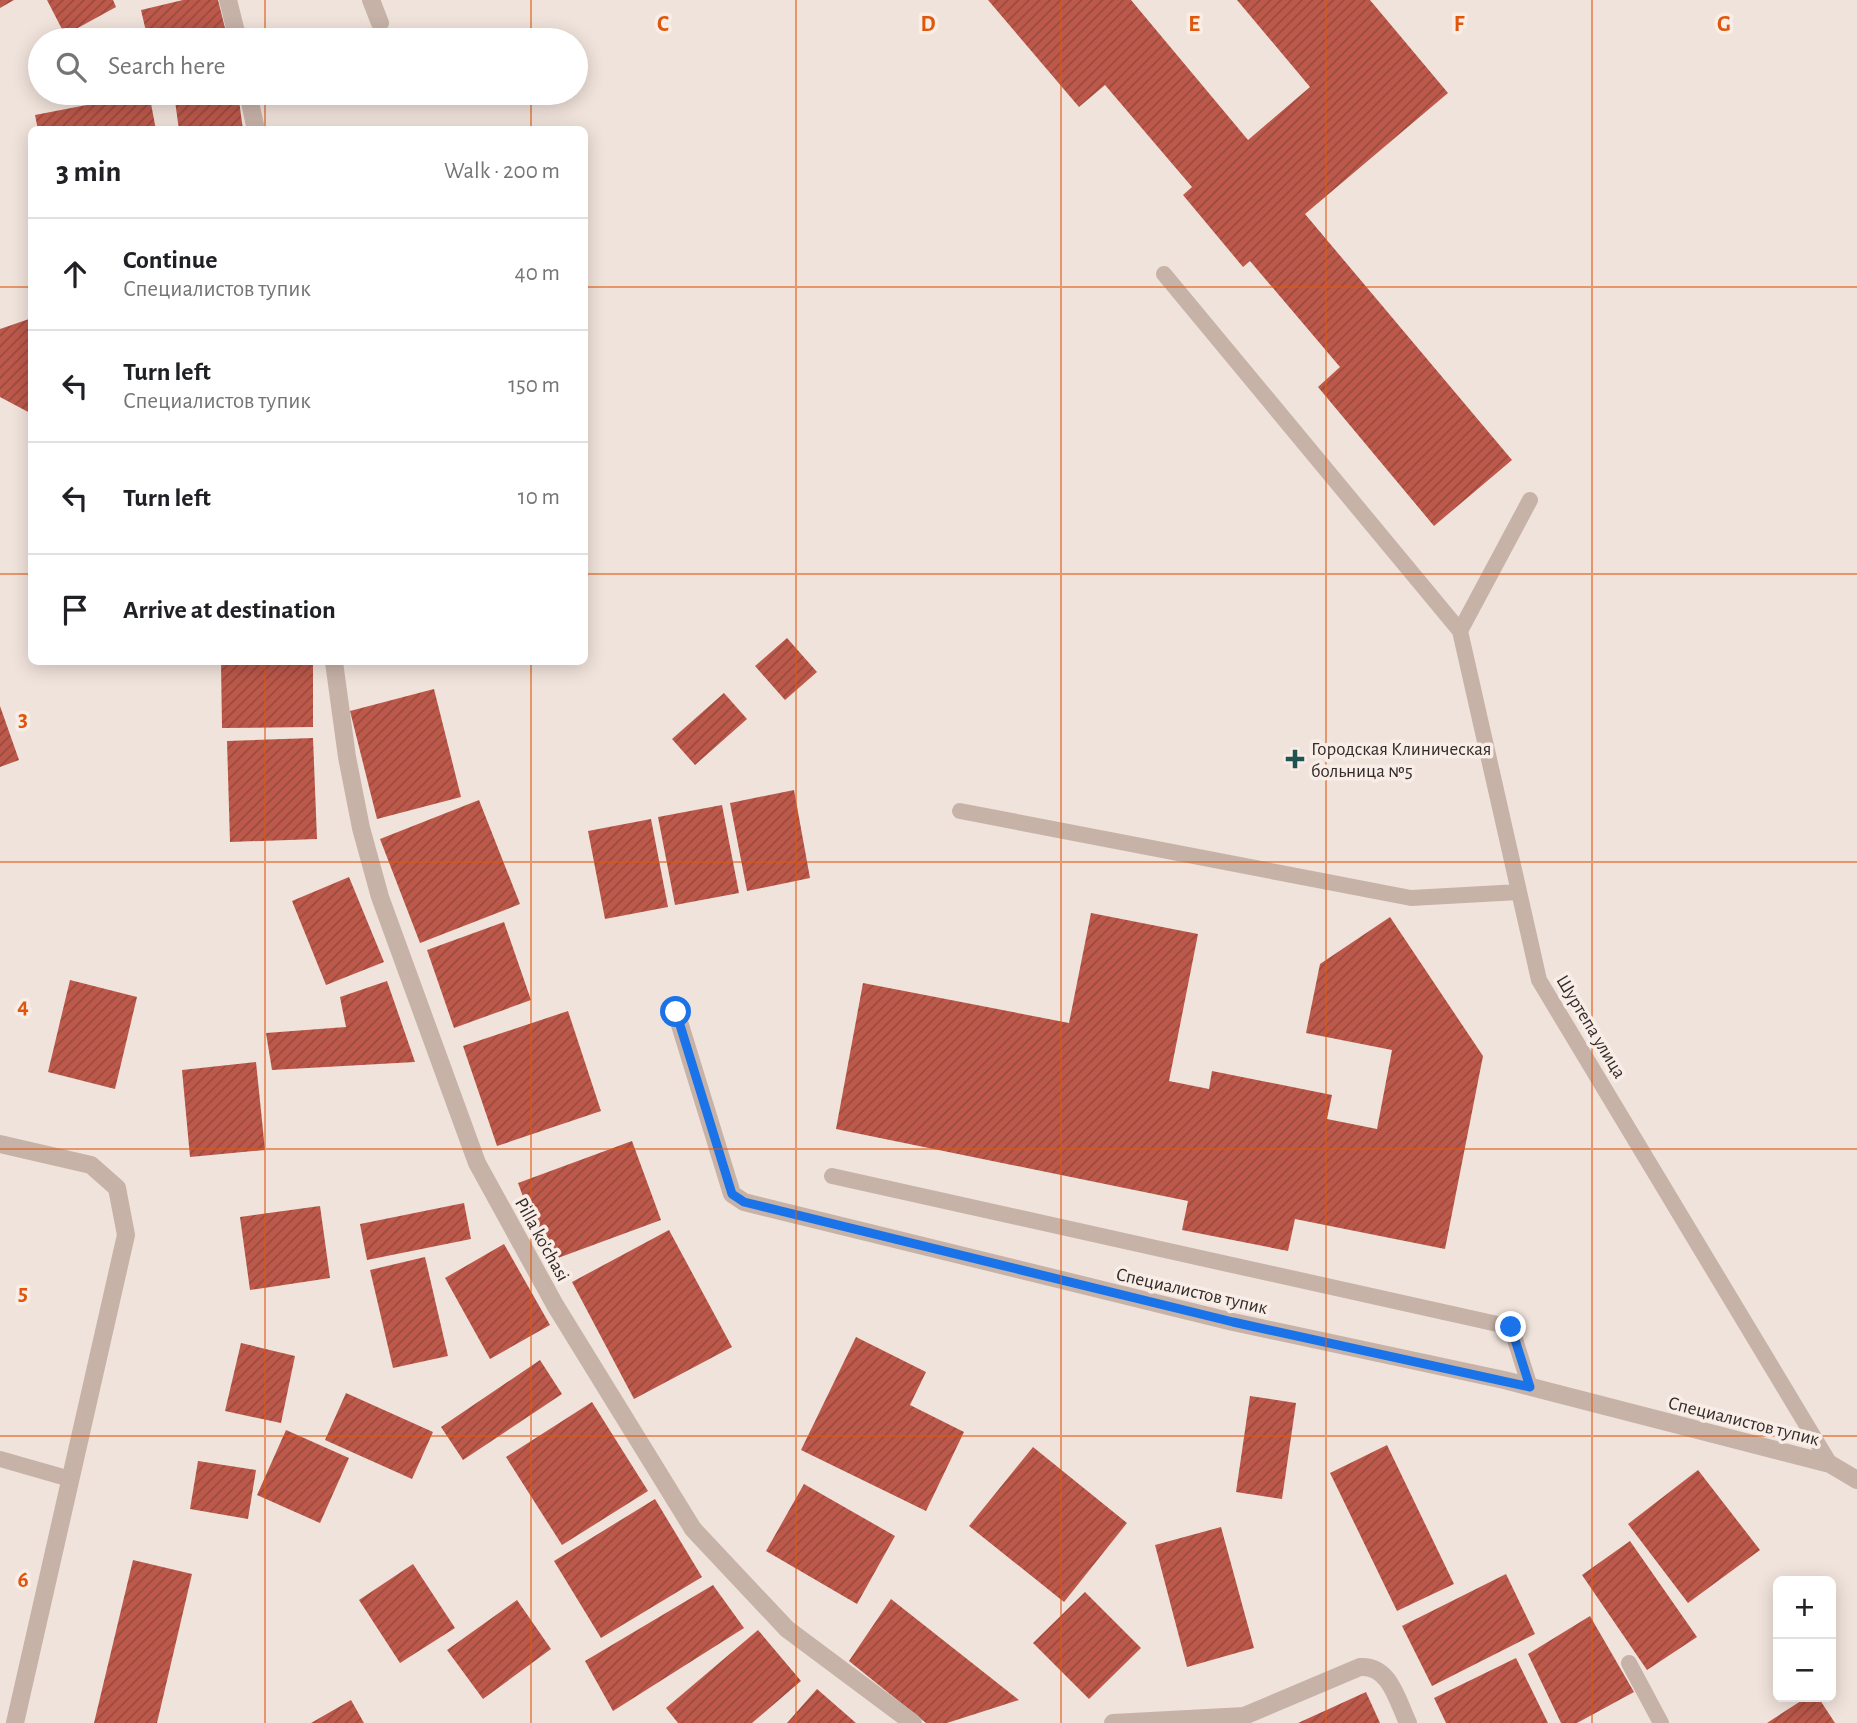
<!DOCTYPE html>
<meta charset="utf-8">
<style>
:root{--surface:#fff;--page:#f6f6f6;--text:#202124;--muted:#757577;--line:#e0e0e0}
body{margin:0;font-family:"Alegreya Sans",sans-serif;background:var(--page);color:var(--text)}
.controls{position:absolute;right:21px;bottom:21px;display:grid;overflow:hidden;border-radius:10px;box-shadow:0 4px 18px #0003}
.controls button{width:63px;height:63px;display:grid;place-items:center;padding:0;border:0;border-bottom:2px solid var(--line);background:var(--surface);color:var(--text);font:35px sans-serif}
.stop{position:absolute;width:21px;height:21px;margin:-16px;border:5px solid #1a73e8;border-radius:50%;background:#fff}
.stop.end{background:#1a73e8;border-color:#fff;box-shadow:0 2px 7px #0008}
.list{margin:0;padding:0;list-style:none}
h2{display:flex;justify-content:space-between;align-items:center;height:91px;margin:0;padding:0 28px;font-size:30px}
h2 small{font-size:23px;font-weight:400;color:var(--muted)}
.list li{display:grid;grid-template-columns:46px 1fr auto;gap:21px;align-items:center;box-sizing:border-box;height:112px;padding:0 28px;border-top:2px solid var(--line)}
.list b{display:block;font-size:26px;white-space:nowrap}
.list p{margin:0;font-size:23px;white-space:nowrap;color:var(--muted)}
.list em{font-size:23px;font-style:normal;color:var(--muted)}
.icon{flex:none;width:38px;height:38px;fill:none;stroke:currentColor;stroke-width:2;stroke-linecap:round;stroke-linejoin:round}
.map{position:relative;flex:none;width:1857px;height:1723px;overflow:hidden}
.search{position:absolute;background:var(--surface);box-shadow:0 4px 18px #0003;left:28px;top:28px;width:560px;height:77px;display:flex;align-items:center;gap:18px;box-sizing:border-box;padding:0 24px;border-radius:38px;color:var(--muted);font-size:26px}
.panel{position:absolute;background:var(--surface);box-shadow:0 4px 18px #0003;left:28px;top:126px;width:560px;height:539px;border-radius:10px}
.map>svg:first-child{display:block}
</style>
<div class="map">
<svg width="1857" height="1723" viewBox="0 0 1857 1723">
<defs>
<pattern id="building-hatch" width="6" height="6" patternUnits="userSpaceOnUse" patternTransform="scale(1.75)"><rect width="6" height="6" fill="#bd594b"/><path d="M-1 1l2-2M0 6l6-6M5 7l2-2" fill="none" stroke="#9a4a3e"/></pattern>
</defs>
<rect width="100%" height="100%" fill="#f0e3db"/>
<path fill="url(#building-hatch)" d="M0 0H14L0 8Z
M47 0H113L116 7 65 35Z
M183 0H218L228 40H148L141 10Z
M988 0H1131L1248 140 1310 87 1237 0H1370L1448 93 1305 214 1512 460 1434 526 1318 387 1340 367 1250 261 1243 267 1183 195 1192 187 1105 85 1079 107Z
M149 93 156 130H38L35 115Z
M160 93H181V94L161 98Z
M227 93H238L243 130H179L175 101Z
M32 318V414L0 397V329Z
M787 638 817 672 785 700 755 666Z
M221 662H313V727L222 728Z
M434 689 461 797 377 819 350 711Z
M724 693 747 719 695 765 672 739Z
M0 706 19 760 0 767Z
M313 738 317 839 230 842 227 741Z
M794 790 810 878 747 891 730 803Z
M479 800 520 904 420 943 380 839Z
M722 805 739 893 675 905 658 817Z
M651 819 668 907 605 919 588 831Z
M349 877 384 962 326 985 292 901Z
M1091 913 1198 934 1169 1081 1209 1089 1212 1071 1332 1095 1327 1119 1377 1129 1392 1050 1306 1033 1320 964 1390 917 1483 1056 1445 1249 1295 1219 1288 1251 1182 1230 1188 1201 836 1129 863 983 1069 1023Z
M504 922 531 1000 454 1028 427 950Z
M70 980 137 997 115 1089 48 1072Z
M387 981 415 1062 272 1070 266 1033 346 1027 340 997Z
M568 1011 601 1111 497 1146 463 1046Z
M256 1062 265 1150 190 1157 182 1070Z
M632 1141 661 1220 547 1262 518 1183Z
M464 1203 471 1239 367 1260 360 1224Z
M320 1206 330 1278 250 1290 240 1217Z
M669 1230 732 1347 634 1399 572 1282Z
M504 1244 550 1325 490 1359 445 1278Z
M425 1257 448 1356 393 1368 370 1270Z
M856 1337 926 1372 910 1405 964 1432 926 1511 801 1450Z
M241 1343 295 1356 281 1423 225 1411Z
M540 1360 562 1394 463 1460 441 1427Z
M346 1393 433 1432 412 1479 325 1440Z
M1250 1396 1296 1403 1282 1499 1236 1492Z
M592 1402 648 1491 562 1545 506 1457Z
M286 1430 349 1458 320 1523 257 1495Z
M1387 1445 1454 1584 1397 1611 1330 1473Z
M1033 1447 1127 1523 1064 1602 969 1526Z
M198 1461 256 1470 248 1519 190 1509Z
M1698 1470 1760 1550 1688 1603 1628 1524Z
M804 1484 895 1536 857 1604 766 1551Z
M655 1499 702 1577 601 1638 554 1561Z
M1221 1527 1254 1648 1187 1667 1155 1545Z
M1630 1541 1697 1637 1647 1670 1582 1575Z
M133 1560 192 1574 157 1723H94Z
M413 1564 455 1628 400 1663 359 1600Z
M1506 1574 1535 1634 1432 1686 1402 1626Z
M713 1585 744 1628 613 1711 585 1661Z
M1085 1592 1141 1648 1089 1699 1033 1643Z
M891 1599 1019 1700 947 1723H926L849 1661Z
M517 1600 551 1649 483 1699 447 1650Z
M1590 1616 1634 1692 1577 1723H1561L1528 1654Z
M758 1630 801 1681 752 1723H678L666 1708Z
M1516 1658 1548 1723H1446L1434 1698Z
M817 1689 856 1723H787Z
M1366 1692 1380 1723H1298Z
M1807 1697H1818L1835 1723H1767Z
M351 1700 364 1723H311Z"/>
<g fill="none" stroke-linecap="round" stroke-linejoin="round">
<path stroke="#c7b2a8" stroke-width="16" d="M1164 274 1460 631
M1530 500 1460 631 1539 980 1830 1464
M960 811 1411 898 1519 892
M832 1176 1511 1327 1530 1387
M0 1459 70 1479
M1629 1663 1661 1723"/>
<path stroke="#c7b2a8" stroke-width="18" d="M228 0 238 40
M371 0 380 23
M248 93 256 130
M334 662 347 757 361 828 380 897 477 1163 555 1305 693 1529 787 1629 913 1723
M676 1012 732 1194 744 1202 1233 1322 1504 1380 1830 1464 1857 1480
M0 1144 91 1165 117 1188 126 1235 15 1723
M1113 1723 1244 1716 1360 1667C1390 1665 1397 1700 1408 1723"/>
</g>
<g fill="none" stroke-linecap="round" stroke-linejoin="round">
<path stroke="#1a73e8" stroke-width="9" d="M676 1012 732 1194 744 1202 1233 1322 1530 1387 1511 1327"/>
</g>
<path fill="none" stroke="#df570d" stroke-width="2" stroke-opacity="0.55" d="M265 0V40M531 0V40M796 0V1723M1061 0V1723M1326 0V1723M1592 0V1723M265 93V130M531 93V130M0 287H32M584 287H1857M0 574H32M584 574H1857M265 662V1723M531 662V1723M0 862H1857M0 1149H1857M0 1436H1857"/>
<path fill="#205350" stroke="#f8eee7" stroke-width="2.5" d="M1291.5 748.5h7v7h7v7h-7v7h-7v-7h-7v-7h7z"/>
<g text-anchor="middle" stroke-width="7" stroke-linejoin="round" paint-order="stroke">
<g font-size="19" fill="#342a28" stroke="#f8eee7" text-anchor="start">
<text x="1311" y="755">Городская Клиническая<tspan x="1311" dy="22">больница №5</tspan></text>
</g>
<g font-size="19" fill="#342a28" stroke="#f8eee7">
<text transform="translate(1592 1026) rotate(59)" y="7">Шуртепа улица</text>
<text transform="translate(543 1239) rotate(61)" y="7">Pilla ko'chasi</text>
<text transform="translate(1192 1290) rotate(13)" y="7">Специалистов тупик</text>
<text transform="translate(1744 1420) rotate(14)" y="7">Специалистов тупик</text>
</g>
</g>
<g font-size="23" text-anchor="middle" font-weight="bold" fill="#df570d" stroke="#f8eee7" stroke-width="7" stroke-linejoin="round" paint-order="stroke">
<text x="663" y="31">C</text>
<text x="928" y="31">D</text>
<text x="1194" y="31">E</text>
<text x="1459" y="31">F</text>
<text x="1724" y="31">G</text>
<text x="23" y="726">3</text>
<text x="23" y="1013">4</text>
<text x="23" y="1300">5</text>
<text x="23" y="1587">6</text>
</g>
</svg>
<div class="controls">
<button>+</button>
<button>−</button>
</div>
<div class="stop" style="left:676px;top:1012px"></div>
<div class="stop end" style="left:1511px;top:1327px"></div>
<div class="search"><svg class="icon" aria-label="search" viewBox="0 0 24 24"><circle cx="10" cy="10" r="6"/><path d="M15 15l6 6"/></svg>Search here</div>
<section class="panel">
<h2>3 min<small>Walk · 200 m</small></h2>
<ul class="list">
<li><svg class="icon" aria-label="ahead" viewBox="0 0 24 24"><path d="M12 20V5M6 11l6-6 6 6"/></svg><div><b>Continue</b><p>Специалистов тупик</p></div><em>40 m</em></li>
<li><svg class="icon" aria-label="left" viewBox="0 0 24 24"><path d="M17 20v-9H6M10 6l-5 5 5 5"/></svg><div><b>Turn left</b><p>Специалистов тупик</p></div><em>150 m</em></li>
<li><svg class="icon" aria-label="left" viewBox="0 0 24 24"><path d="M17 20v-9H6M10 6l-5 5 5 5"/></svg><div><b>Turn left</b></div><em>10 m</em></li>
<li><svg class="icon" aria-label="arrive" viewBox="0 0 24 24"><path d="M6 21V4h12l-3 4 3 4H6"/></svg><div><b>Arrive at destination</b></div></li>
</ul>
</section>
</div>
